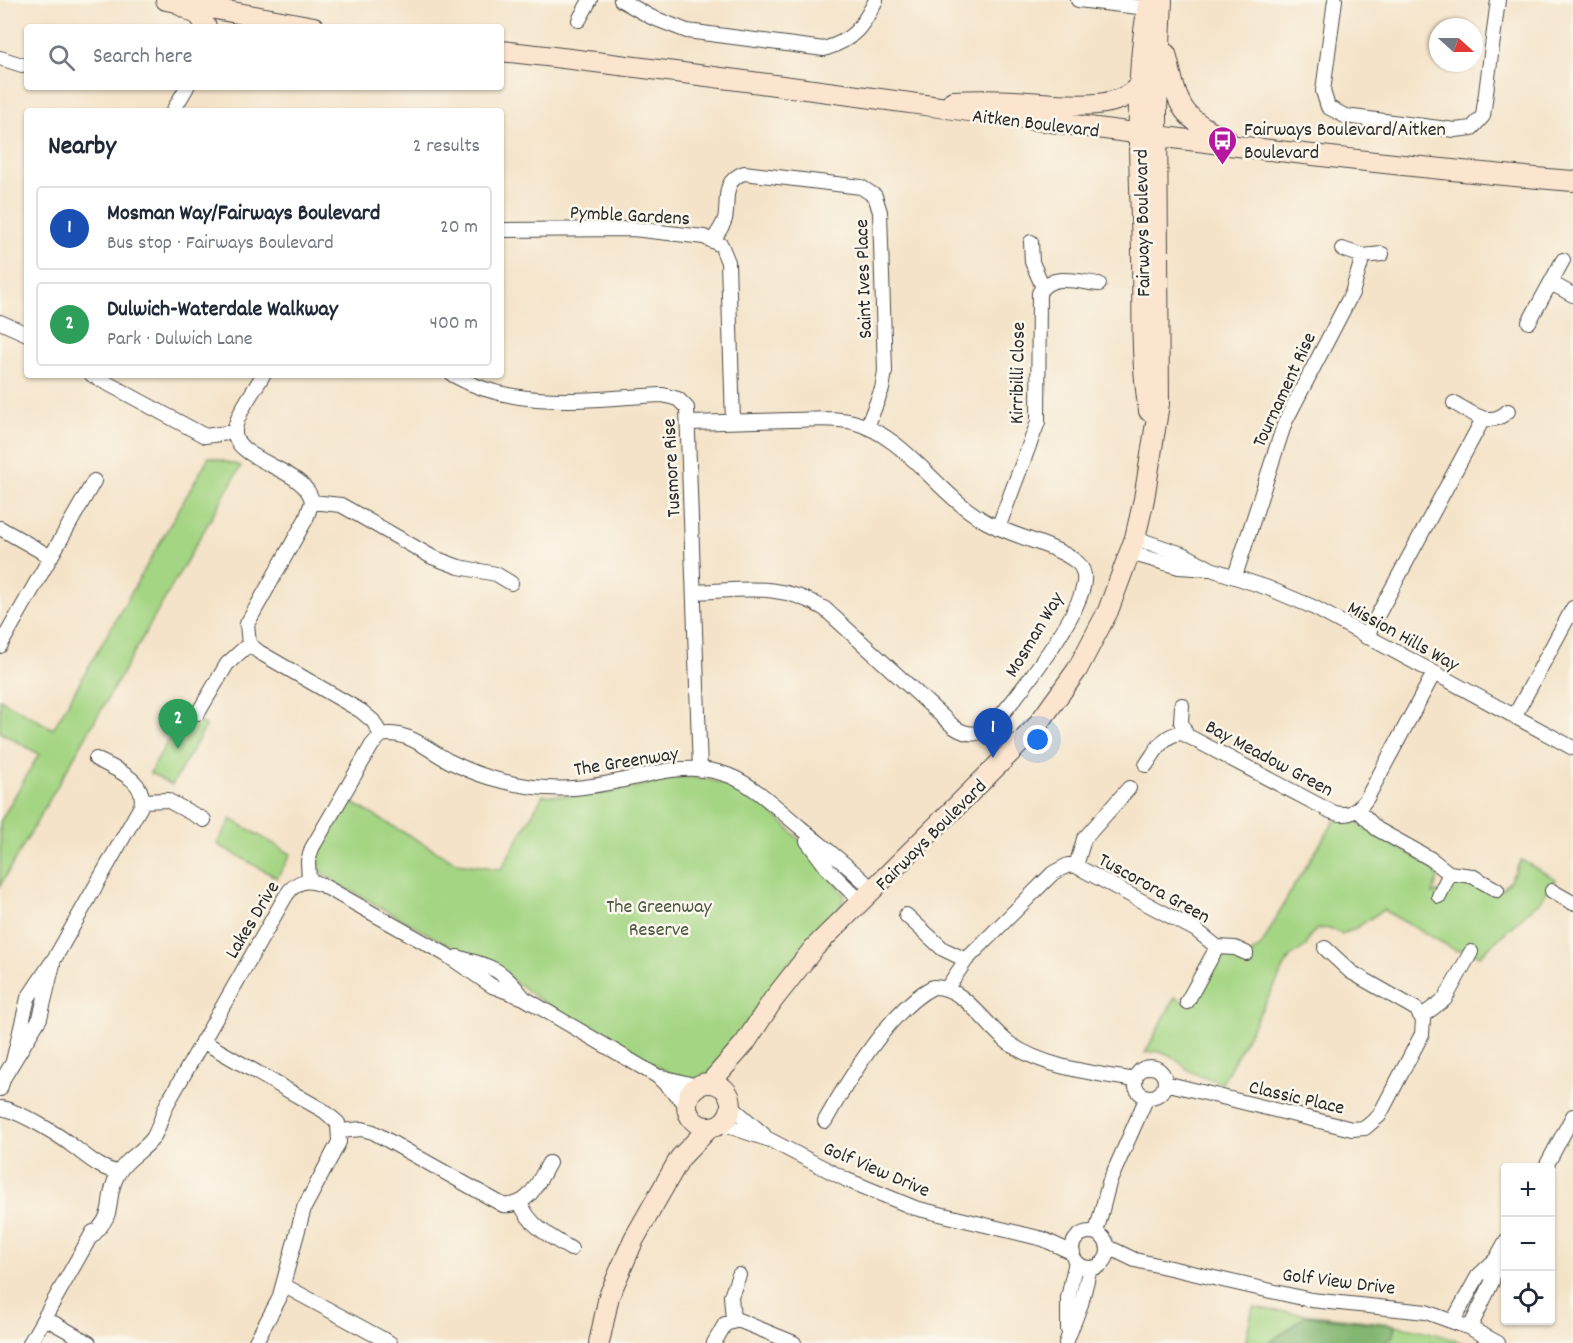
<!DOCTYPE html>
<meta charset="utf-8">
<style>
:root{--surface:#fff;--page:#f6f6f7;--text:#1f2937;--muted:#747a83;--line:#e0e1e3;--accent:#db2777}
body{margin:0;font-family:Dekko,sans-serif;background:var(--page);color:var(--text)}
.controls{position:absolute;right:18px;bottom:18px;display:grid;overflow:hidden;border-radius:6px;box-shadow:0 2px 4px #0004}
.controls button{width:54px;height:54px;display:grid;place-items:center;padding:0;border:0;border-bottom:2px solid var(--line);background:var(--surface);color:var(--text);font:30px sans-serif}
.compass{position:absolute;left:1429px;top:18px;width:54px;height:54px;border-radius:50%;background:var(--surface);box-shadow:0 2px 4px #0004;rotate:111deg}
.you{position:absolute;left:1038px;top:740px;width:21px;height:21px;margin:-15px;border:4px solid #fff;border-radius:50%;background:#1a73e8;box-shadow:0 0 0 9px #1a73e833}
.badge{display:grid;place-items:center;width:39px;height:39px;border-radius:50%;background:var(--accent);color:#fff;font-size:20px;font-weight:700}
.pin{position:absolute;translate:-50% -50px;filter:drop-shadow(0 2px 3px #0008)}
.pin::after{content:'';position:absolute;top:32px;width:21px;height:18px;background:inherit;clip-path:polygon(0 0,100% 0,50% 100%)}
.list{margin:0;padding:0;list-style:none}
h2{display:flex;justify-content:space-between;align-items:center;height:78px;margin:0;padding:0 24px;font-size:26px}
h2 small{font-size:20px;font-weight:400;color:var(--muted)}
.list li{display:grid;grid-template-columns:39px 1fr auto;gap:18px;align-items:center;box-sizing:border-box;height:84px;margin:0 12px 12px;padding:0 12px;border:2px solid var(--line);border-radius:6px}
.list b{display:block;font-size:22px;white-space:nowrap}
.list p{margin:0;font-size:20px;white-space:nowrap;color:var(--muted)}
.list em{font-size:20px;font-style:normal;color:var(--muted)}
.icon{flex:none;width:33px;height:33px;fill:none;stroke:currentColor;stroke-width:2;stroke-linecap:round;stroke-linejoin:round}
.map{position:relative;flex:none;width:1573px;height:1343px;overflow:hidden}
.search{position:absolute;background:var(--surface);box-shadow:0 2px 4px #0004;left:24px;top:24px;width:480px;height:66px;display:flex;align-items:center;gap:15px;box-sizing:border-box;padding:0 21px;border-radius:6px;color:var(--muted);font-size:22px}
.panel{position:absolute;background:var(--surface);box-shadow:0 2px 4px #0004;left:24px;top:108px;width:480px;height:270px;border-radius:6px}
.map>svg:first-child{display:block}
</style>
<div class="map">
<svg width="1573" height="1343" viewBox="0 0 1573 1343">
<rect width="100%" height="100%" fill="#fbf7ec"/>
<filter id="ink" filterUnits="userSpaceOnUse"><feTurbulence type="fractalNoise" baseFrequency=".0167" numOctaves="2"/><feDisplacementMap in="SourceGraphic" scale="12" xChannelSelector="R" yChannelSelector="G"/><feConvolveMatrix kernelMatrix="1 2 1 2 8 2 1 2 1" color-interpolation-filters="sRGB"/></filter>
<filter id="wash" filterUnits="userSpaceOnUse"><feTurbulence type="fractalNoise" baseFrequency=".008" numOctaves="4" result="noise"/><feDisplacementMap in="SourceGraphic" scale="24" xChannelSelector="R" yChannelSelector="G"/><feGaussianBlur stdDeviation="1.35" result="paint"/><feColorMatrix in="noise" values="0 0 0 0 0 0 0 0 0 0 0 0 0 0 0 0 0 1.4 0 .05"/><feComposite in="paint" operator="in"/></filter>
<g filter="url(#wash)">
<rect width="100%" height="100%" fill="#f4e3c8"/>
<path fill="#a4d583" stroke="#688057" stroke-width="1.5" d="M209 457 241 466 0 886V822L39 754 0 732V699L53 729Z
M183 713 206 726 172 785 150 773Z
M678 777C741 775 782 817 819 863 827 873 841 884 844 896 844 913 795 954 783 970 764 993 722 1071 701 1080L679 1077 660 1068 535 997 520 985 333 881 318 869 320 852 349 801 457 863 501 869 543 795 575 796 613 792Z
M231 819 291 854 277 878 217 844Z
M1335 820 1360 824 1372 833 1429 865 1438 877 1433 894 1464 881 1495 895 1509 882 1521 860 1556 879 1541 900 1479 956 1466 949 1457 951 1383 910 1353 930 1341 934 1330 928 1317 929 1310 936 1306 946 1290 957 1222 1083C1212 1080 1199 1077 1190 1071 1174 1059 1167 1047 1145 1053L1175 997 1191 1006 1220 957 1230 954 1244 959 1261 946 1292 889Z
M1253 1307C1323 1320 1397 1317 1463 1343H1245Z"/>
<path fill="#83b671" stroke="#57704e" stroke-width="1.5" d="M1305 1316 1313 1317 1395 1325 1393 1336 1382 1343H1269Z"/>
</g>
<g filter="url(#ink)">
<g fill="none" stroke-linecap="round" stroke-linejoin="round">
<defs>
<path id="street" d="M621 0 651 17 687 31 824 49C854 40 862 27 876 0
M1078 0 1147 8
M1335 0 1323 91 1328 107 1345 116 1455 130 1472 128 1483 116 1498 0
M579 20 590 0
M0 58 22 65
M173 111 187 87
M501 230 633 229 704 237 721 245 728 262 733 422
M713 240C718 233 723 226 725 219 729 201 721 181 744 173L861 187 875 196 880 212 885 371 882 389 867 427
M1031 242 1032 262 1042 285
M1342 249 1363 256 1382 254
M1551 283 1573 295
M0 322 27 334
M1529 322 1563 260
M92 375 205 436 235 432
M263 375C254 391 238 411 235 429 230 461 308 468 312 502L306 519 247 624 249 644 259 652 361 711 373 721 381 735
M453 375C518 412 592 398 663 395L678 399 687 408 700 770
M1454 403C1472 413 1490 429 1508 411
M690 423C723 422 756 421 790 420 811 420 833 417 853 422 907 437 936 493 983 520 1010 536 1050 543 1074 560 1079 563 1083 569 1084 575 1089 607 1015 699 993 725 980 735 969 737 954 727L825 609C782 582 743 590 695 592
M312 502 341 505 432 557 459 567 496 574 511 583
M0 528 51 557
M998 528 1038 422 1039 293C1050 272 1079 282 1099 284
M1135 538 1185 555 1211 569 1268 588 1313 607 1573 748
M1130 553 1179 567 1209 569
M1235 576 1285 422 1352 293 1363 256
M1366 637 1483 419
M0 646 94 481
M1182 705 1181 722 1186 734
M198 713 227 664 249 644
M1514 717 1573 608
M1146 765C1156 751 1163 734 1182 733L1330 811C1346 818 1357 813 1367 798L1434 673
M142 801 167 800 204 820
M1358 810 1377 829 1431 859 1449 873 1472 876 1497 890
M807 841 828 869 861 902
M1076 866 1084 839 1129 788
M309 881 308 861 312 848 372 745 381 735C407 729 429 751 451 762 467 770 485 777 502 781 561 796 599 786 655 773 727 757 751 786 801 828 826 849 850 867 873 890
M1552 891 1573 903
M1439 896 1450 873
M906 915 943 949 966 960
M457 957C493 967 501 968 524 998
M947 988 966 960 1053 873 1068 865 1076 866 1196 930 1217 947 1235 948 1246 953
M1187 1002 1217 947
M1422 1016 1445 999 1471 952
M202 1041 324 1111 338 1123 339 1142 304 1208 279 1299 255 1343
M13 1061 28 998 56 956 141 806C148 780 114 769 96 759
M1135 1082a15 15 0 1 1 30 0a15 15 0 1 1-30 0Z
M662 1077 697 1086
M1165 1083 1352 1129 1365 1128 1379 1116 1422 1034 1423 1020 1416 1009 1351 972 1325 948
M0 1089 4 1077 40 1018 53 964
M732 1107 764 1135
M0 1108C18 1110 59 1135 74 1147 88 1157 101 1170 119 1172
M825 1121C848 1080 891 1008 933 987 965 986 986 1027 1010 1044 1045 1068 1094 1073 1135 1080
M722 1124 770 1140 847 1180 915 1208 1043 1239 1073 1253
M340 1131 362 1129 373 1132 503 1205C529 1208 538 1182 549 1163
M1545 1168 1573 1116
M520 1203C531 1227 549 1236 571 1249
M1072 1250a18 18 0 1 1 36 0a18 18 0 1 1-36 0Z
M1096 1233 1109 1183 1147 1097
M89 1239C121 1209 102 1204 118 1174 126 1158 143 1152 153 1138 159 1129 162 1114 167 1104L284 899C293 883 305 877 322 885L445 954 492 986 524 998 657 1076 687 1105
M1108 1247 1135 1260 1311 1300 1426 1312 1470 1328 1498 1343
M283 1285 390 1343
M45 1318 89 1343
M733 1320 731 1296 739 1275
M1453 1321 1478 1276 1496 1259
M1470 1328 1492 1282 1496 1259 1506 1241
M1068 1330V1298L1076 1261
M30 1343 93 1232
M714 1343 725 1324 738 1320 794 1343
M1066 1343 1081 1304 1090 1268"/>
<path id="secondary" d="M166 0 314 27
M1149 0C1133 82 1140 168 1142 251 1143 303 1140 359 1149 411
M182 6 200 16 206 27
M501 51C859 91 1214 152 1573 181
M1166 54C1178 102 1177 118 1226 138
M953 101C973 100 994 100 1014 101 1046 102 1124 117 1141 81
M687 1105a22 22 0 1 1 44 0a22 22 0 1 1-44 0Z
M710 1083 745 1043 773 1000 814 948 1036 727 1077 670 1108 611 1135 538 1144 499 1159 404 1157 110 1162 0
M599 1343 609 1296 634 1239 680 1158 709 1128"/>
</defs>
<use href="#street" stroke="#494743" stroke-width="16"/>
<use href="#secondary" stroke="#494743" stroke-width="22"/>
<use href="#street" stroke="#fff" stroke-width="14"/>
<use href="#secondary" stroke="#fbe5cf" stroke-width="20"/>
</g>
</g>
<defs>
<symbol id="bus-pin" viewBox="-11 -11 22 30"><path d="M0 17L-7.5 6A9.5 9.5 0 1 1 7.5 6Z" fill="#b5179e" stroke="#fbf7ec"/><path d="M-5-6H5V4H4V6H2V4H-2V6H-4V4H-5ZM-3.5-4V0h7V-4ZM-3.5 1.2v1.5H-2V1.2ZM2 1.2v1.5H3.5V1.2Z" fill="#fff"/></symbol>
</defs>
<g fill-rule="evenodd">
<use href="#bus-pin" x="1206" y="124" width="33" height="45"/>
</g>
<g text-anchor="middle" stroke-width="5" stroke-linejoin="round" paint-order="stroke">
<g font-size="20" fill="#2b2b2b" stroke="#fbf7ec">
<text transform="translate(1036 122) rotate(7)" y="7">Aitken Boulevard</text>
<text transform="translate(630 214) rotate(3)" y="7">Pymble Gardens</text>
<text transform="translate(1141 223) rotate(-91)" y="7">Fairways Boulevard</text>
<text transform="translate(862 279) rotate(-92)" y="7">Saint Ives Place</text>
<text transform="translate(1016 373) rotate(-89)" y="7">Kirribilli Close</text>
<text transform="translate(1283 389) rotate(-65)" y="7">Tournament Rise</text>
<text transform="translate(670 468) rotate(-93)" y="7">Tusmore Rise</text>
<text transform="translate(1033 634) rotate(-59)" y="7">Mosman Way</text>
<text transform="translate(1404 635) rotate(29)" y="7">Mission Hills Way</text>
<text transform="translate(1270 757) rotate(28)" y="7">Bay Meadow Green</text>
<text transform="translate(626 760) rotate(-9)" y="7">The Greenway</text>
<text transform="translate(930 834) rotate(-45)" y="7">Fairways Boulevard</text>
<text transform="translate(1155 887) rotate(29)" y="7">Tuscorora Green</text>
<text transform="translate(251 919) rotate(-59)" y="7">Lakes Drive</text>
<text transform="translate(1297 1096) rotate(13)" y="7">Classic Place</text>
<text transform="translate(877 1168) rotate(23)" y="7">Golf View Drive</text>
<text transform="translate(1339 1280) rotate(7)" y="7">Golf View Drive</text>
</g>
<g font-size="20" fill="#2b2b2b" stroke="#fbf7ec" text-anchor="start">
<text x="1244" y="135">Fairways Boulevard/Aitken<tspan x="1244" dy="23">Boulevard</tspan></text>
</g>
<g font-size="20" fill="#495641" stroke="#fbf7ec">
<text x="659" y="912">The Greenway<tspan x="659" dy="23">Reserve</tspan></text>
</g>
</g>
</svg>
<div class="controls">
<button>+</button>
<button>−</button>
<button><svg class="icon" aria-label="locate" viewBox="0 0 24 24"><circle cx="12" cy="12" r="6"/><path d="M12 2v4M12 18v4M2 12h4M18 12h4"/></svg></button>
</div>
<svg class="compass" viewBox="-18 -18 36 36"><path d="M0-13l5 13h-10z" fill="#e53935"/><path d="M0 13l5-13h-10z" fill="#747a83"/></svg>
<div class="you"></div>
<div class="pin badge" style="left:993px;top:758px;background:#1a4fb4">1</div>
<div class="pin badge" style="left:178px;top:749px;background:#2e9e5b">2</div>
<div class="search"><svg class="icon" aria-label="search" viewBox="0 0 24 24"><circle cx="10" cy="10" r="6"/><path d="M15 15l6 6"/></svg>Search here</div>
<section class="panel">
<h2>Nearby<small>2 results</small></h2>
<ul class="list">
<li><span class="badge" style="background:#1a4fb4">1</span><div><b>Mosman Way/Fairways Boulevard</b><p>Bus stop · Fairways Boulevard</p></div><em>20 m</em></li>
<li><span class="badge" style="background:#2e9e5b">2</span><div><b>Dulwich-Waterdale Walkway</b><p>Park · Dulwich Lane</p></div><em>400 m</em></li>
</ul>
</section>
</div>
